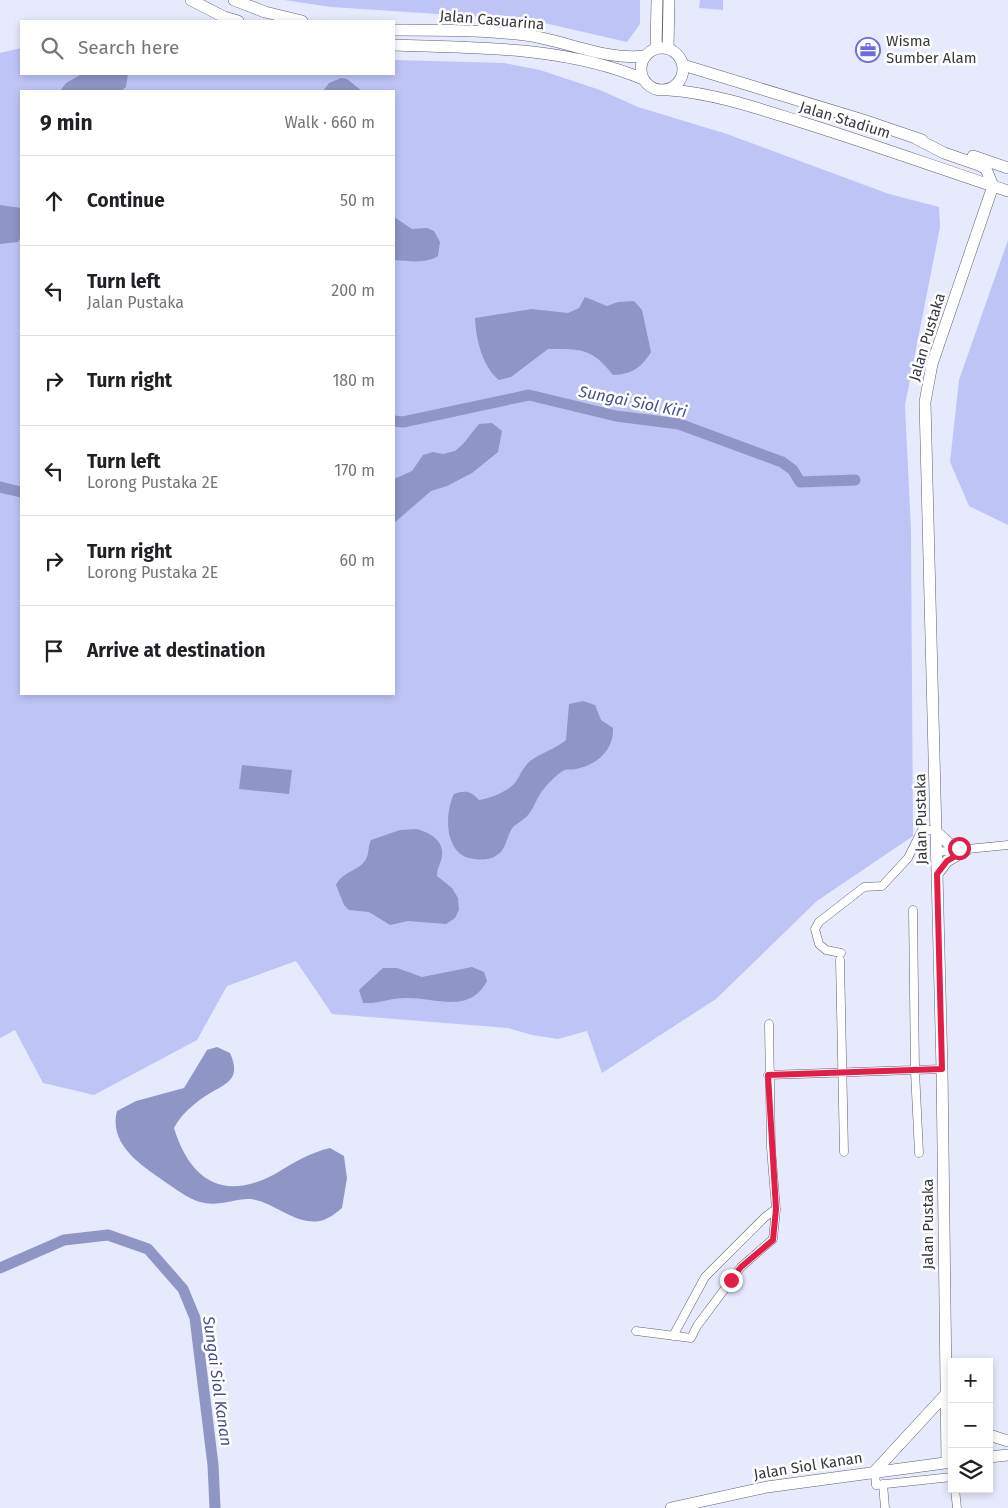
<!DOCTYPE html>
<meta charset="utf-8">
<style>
:root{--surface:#fff;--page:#f6f6f6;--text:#202124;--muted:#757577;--line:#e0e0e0}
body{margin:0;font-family:"Fira Sans",sans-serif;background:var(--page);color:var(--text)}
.controls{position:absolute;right:15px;bottom:15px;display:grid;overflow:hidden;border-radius:0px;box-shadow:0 2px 8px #0003}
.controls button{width:45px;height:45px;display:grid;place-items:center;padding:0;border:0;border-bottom:1px solid var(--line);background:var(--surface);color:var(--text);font:25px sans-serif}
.stop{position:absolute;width:15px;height:15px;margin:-11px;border:4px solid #e11d48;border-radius:50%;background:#fff}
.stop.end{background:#e11d48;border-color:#fff;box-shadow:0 1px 5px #0008}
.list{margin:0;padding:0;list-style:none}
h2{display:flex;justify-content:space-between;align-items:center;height:65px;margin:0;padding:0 20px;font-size:21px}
h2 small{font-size:16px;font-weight:400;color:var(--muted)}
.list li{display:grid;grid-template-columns:32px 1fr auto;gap:15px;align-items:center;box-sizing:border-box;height:90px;padding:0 20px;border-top:1px solid var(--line)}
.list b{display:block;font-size:19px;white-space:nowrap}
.list p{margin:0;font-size:16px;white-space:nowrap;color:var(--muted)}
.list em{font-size:16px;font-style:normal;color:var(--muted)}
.icon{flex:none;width:28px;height:28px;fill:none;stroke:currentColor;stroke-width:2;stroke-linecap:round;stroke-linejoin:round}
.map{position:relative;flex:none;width:1008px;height:1508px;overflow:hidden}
.search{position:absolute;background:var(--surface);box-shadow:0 2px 8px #0003;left:20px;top:20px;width:375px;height:55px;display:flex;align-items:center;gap:12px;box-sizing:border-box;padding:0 18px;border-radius:0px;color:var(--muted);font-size:19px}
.panel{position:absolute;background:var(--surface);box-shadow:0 2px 8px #0003;left:20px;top:90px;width:375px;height:605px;border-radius:0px}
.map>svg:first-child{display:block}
</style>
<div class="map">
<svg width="1008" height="1508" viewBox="0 0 1008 1508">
<rect width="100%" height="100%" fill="#e7eafd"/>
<path fill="#bec4f6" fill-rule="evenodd" d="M284 0H640V24L627 42 531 20 331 7Z
M700 0H723V10L699 8Z
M21 48V74H394V60L504 63 540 70 600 90 638 107 727 134 889 194 939 207 940 227 905 405 911 530 913 836 817 901 716 999 602 1073 587 1031 558 1039 532 1035 508 1028 332 1014 296 961 227 986 197 1040 94 1095 43 1083 15 1030 0 1038V53ZM21 91H394V694H21Z
M1008 240V525L969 506 950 462 959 380Z"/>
<path fill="#8f95c5" d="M82 74H128L126 87 121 91H60L66 83Z
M341 78 347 79 362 91H323L329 83Z
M0 205 21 208V237L18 242 0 244Z
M394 217 412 229 427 228 434 231 440 242 438 256C425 264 409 261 394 260Z
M585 297 607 306 618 302 634 301 642 310 651 352C641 368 632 374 613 375 592 348 581 349 548 349L511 377 499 380C482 366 476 339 475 318L532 309 568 313 579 308Z
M492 423 502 431 498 452 472 473 447 486 431 491 394 523V479L412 471 423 455 433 452 443 454 455 451 463 444 479 424Z
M583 701 595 705 601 720 613 728C614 750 597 765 576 769 573 770 568 769 565 770 557 773 547 785 542 791 537 798 534 807 529 814 525 819 519 822 514 826 506 835 507 849 497 855 490 860 483 860 475 859 444 857 444 814 454 794 465 790 471 791 479 800 491 798 506 792 514 784 520 777 522 768 530 761 541 753 555 749 566 740L569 704Z
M242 765 292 770 289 794 239 789Z
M417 829C430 833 444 840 442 856 441 864 437 867 437 876L452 888 458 898 459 910 455 918 446 924 408 921 390 925 369 912 349 910 344 905 336 885C344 870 360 871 366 859 369 854 368 846 371 840L400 830Z
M472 967 484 972 487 981C469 1015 435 997 405 998 391 998 378 1004 363 1003L359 990 383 968H397L422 977Z
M217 1047 230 1053C243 1082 223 1084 204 1097 192 1105 181 1115 174 1128 190 1180 223 1202 275 1174 293 1163 309 1153 330 1148L344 1156 347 1178 342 1208C337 1212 331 1217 326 1219 300 1230 275 1202 251 1199 236 1198 221 1206 205 1203 191 1201 179 1191 168 1184 144 1167 108 1146 117 1111L136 1101 184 1088 207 1050Z"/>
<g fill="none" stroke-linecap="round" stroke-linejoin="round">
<path stroke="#8f95c5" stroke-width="11" d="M394 421 403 422 529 395 616 416 679 424 782 462 793 470 800 482 855 480
M0 487 21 492
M0 1268 64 1240 108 1235 148 1249 183 1289 195 1318 213 1465 215 1508"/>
<defs>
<path id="street" d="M937 852 1008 845
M913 910 915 1071 919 1153
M841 953 826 950 819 944 815 929 819 922 864 887 882 886 908 858 922 830H936
M840 960 844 1152
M768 1075 942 1069
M636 1331 691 1338 697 1326 741 1267 773 1239 776 1209 771 1148 769 1024
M673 1336 705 1277 765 1217 776 1209
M875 1471 876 1485 952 1477
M883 1484 885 1508
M955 1489 957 1508"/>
<path id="secondary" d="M191 0 224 17 238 21
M234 0 265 12 302 21
M394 30C437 30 481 30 525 35 564 40 606 61 645 56
M394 45C477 48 565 46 643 79
M641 69a21 21 0 1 1 42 0a21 21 0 1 1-42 0Z
M656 49 657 0
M668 49 669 0
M683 65 863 120 922 140
M669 90C713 93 757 108 798 121 869 143 938 168 1008 191
M917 139 944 153 979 165 986 169 993 186 932 364 925 402 942 1069 947 1462
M973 156 1008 168
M936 832 952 846 966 850
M937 874 947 861 966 850
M989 1435 1008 1441
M989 1457 1008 1455
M875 1471 946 1394 948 1398
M671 1508 767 1487 952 1462"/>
</defs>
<use href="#street" stroke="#5e6070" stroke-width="9"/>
<use href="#secondary" stroke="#5e6070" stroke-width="12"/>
<use href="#street" stroke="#fff" stroke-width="8"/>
<use href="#secondary" stroke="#fff" stroke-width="11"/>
</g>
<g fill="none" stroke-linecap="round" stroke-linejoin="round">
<path stroke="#e11d48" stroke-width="6" d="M731 1280 741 1267 773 1240 776 1209 768 1075 942 1069 937 874 947 861 966 850 959 848"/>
</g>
<defs>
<symbol id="office-ring" viewBox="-11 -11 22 22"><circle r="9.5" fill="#fff" stroke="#6b6ce5" stroke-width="1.5"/><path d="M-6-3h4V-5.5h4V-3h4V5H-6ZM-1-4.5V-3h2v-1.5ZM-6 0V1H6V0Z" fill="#6b6ce5"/></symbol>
</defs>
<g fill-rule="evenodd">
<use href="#office-ring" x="854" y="36" width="28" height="28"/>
</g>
<g text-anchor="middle" stroke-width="5" stroke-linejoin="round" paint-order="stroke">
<g font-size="15" fill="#37383f" stroke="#fff">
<text transform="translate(492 20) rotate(5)" y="5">Jalan Casuarina</text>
<text transform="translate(845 120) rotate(17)" y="5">Jalan Stadium</text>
<text transform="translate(927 337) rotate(-73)" y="5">Jalan Pustaka</text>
<text transform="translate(921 819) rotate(-91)" y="5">Jalan Pustaka</text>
<text transform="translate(928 1224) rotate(-90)" y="5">Jalan Pustaka</text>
<text transform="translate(808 1466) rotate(-9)" y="5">Jalan Siol Kanan</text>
</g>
<g font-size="15" fill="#37383f" stroke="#fff" text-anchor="start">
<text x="886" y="46">Wisma<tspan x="886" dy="17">Sumber Alam</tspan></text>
</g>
<g font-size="16" font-style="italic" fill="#484c8a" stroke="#fff">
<text transform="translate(633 401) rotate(11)" y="6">Sungai Siol Kiri</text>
<text transform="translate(218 1381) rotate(82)" y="6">Sungai Siol Kanan</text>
</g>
</g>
</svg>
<div class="controls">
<button>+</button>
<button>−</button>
<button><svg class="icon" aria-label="layers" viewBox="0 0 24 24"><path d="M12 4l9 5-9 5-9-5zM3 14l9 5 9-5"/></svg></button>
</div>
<div class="stop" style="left:959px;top:848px"></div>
<div class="stop end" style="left:731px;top:1280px"></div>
<div class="search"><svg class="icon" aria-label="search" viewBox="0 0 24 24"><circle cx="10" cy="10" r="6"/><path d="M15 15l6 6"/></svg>Search here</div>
<section class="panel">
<h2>9 min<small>Walk · 660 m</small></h2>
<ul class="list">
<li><svg class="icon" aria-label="ahead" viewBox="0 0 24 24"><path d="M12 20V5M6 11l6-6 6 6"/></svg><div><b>Continue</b></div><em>50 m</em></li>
<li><svg class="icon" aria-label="left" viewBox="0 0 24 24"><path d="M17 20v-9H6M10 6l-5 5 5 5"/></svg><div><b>Turn left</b><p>Jalan Pustaka</p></div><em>200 m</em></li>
<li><svg class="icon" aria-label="right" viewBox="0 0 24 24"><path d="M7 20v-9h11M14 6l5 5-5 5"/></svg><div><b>Turn right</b></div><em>180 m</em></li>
<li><svg class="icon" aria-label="left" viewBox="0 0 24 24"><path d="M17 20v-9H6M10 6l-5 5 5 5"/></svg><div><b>Turn left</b><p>Lorong Pustaka 2E</p></div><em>170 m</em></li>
<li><svg class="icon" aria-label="right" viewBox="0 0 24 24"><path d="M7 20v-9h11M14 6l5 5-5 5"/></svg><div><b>Turn right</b><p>Lorong Pustaka 2E</p></div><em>60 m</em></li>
<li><svg class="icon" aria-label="arrive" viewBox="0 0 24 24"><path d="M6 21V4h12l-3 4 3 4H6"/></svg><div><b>Arrive at destination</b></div></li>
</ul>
</section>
</div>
